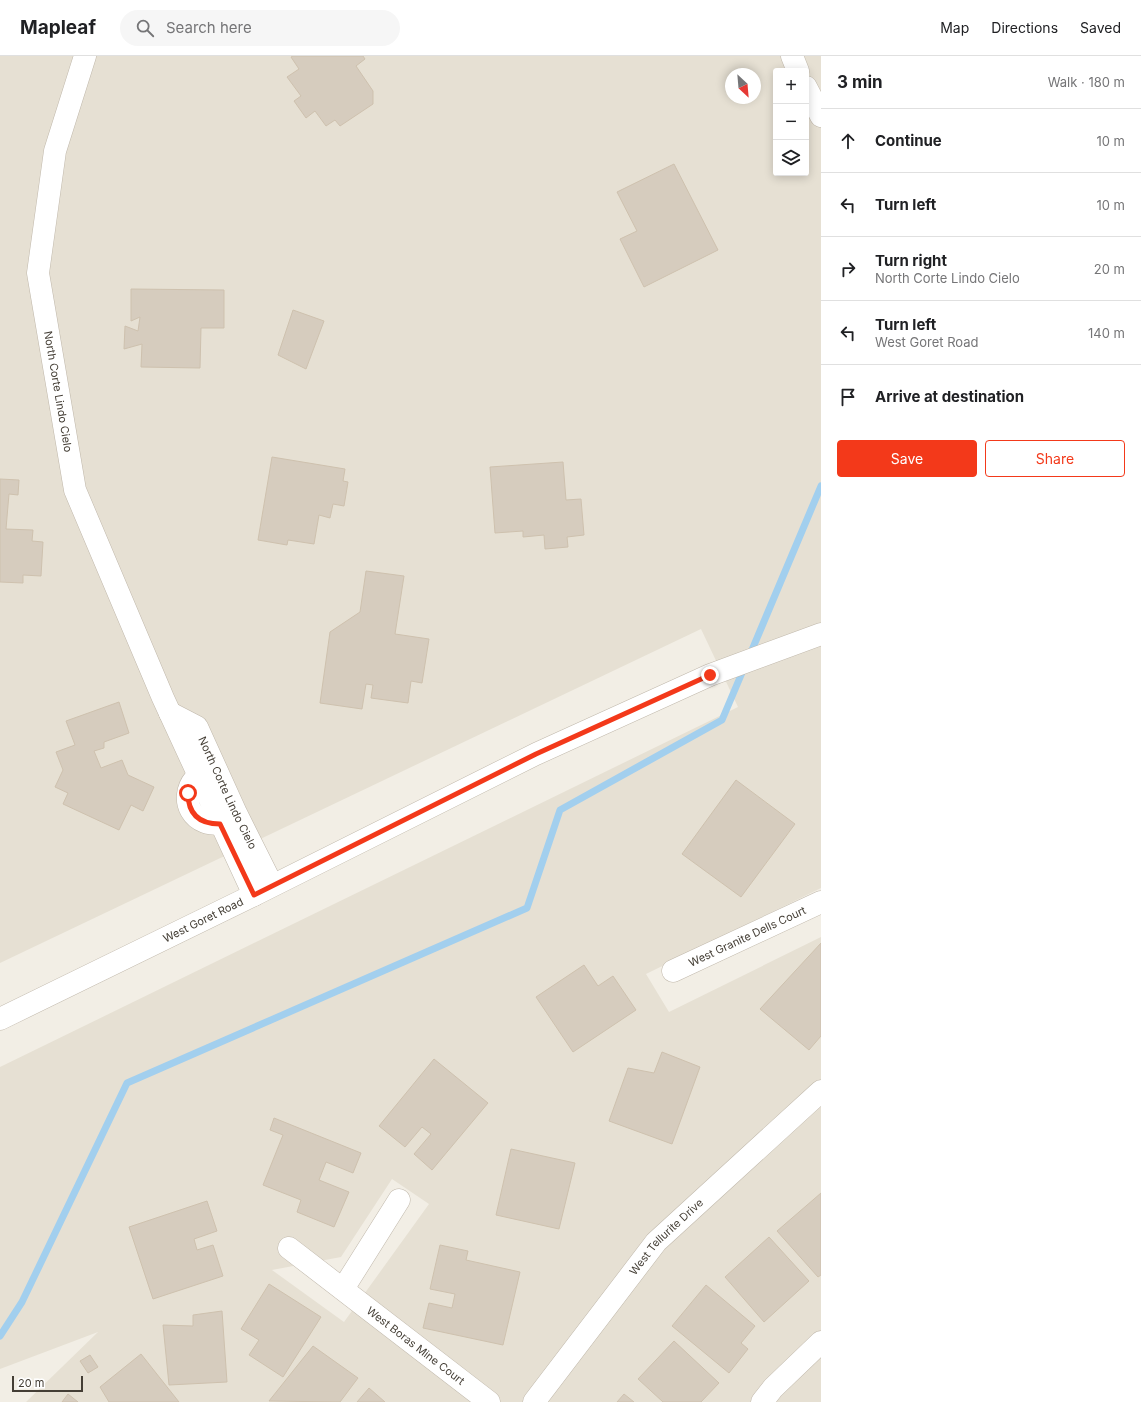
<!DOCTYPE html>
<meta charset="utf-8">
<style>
:root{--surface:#fff;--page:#f6f6f6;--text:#202124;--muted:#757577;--line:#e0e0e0;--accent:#f3391a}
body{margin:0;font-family:Inter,sans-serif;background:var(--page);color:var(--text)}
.controls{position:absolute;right:12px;top:12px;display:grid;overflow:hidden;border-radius:4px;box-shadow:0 2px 10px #0003}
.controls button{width:36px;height:36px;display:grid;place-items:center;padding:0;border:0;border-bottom:1px solid var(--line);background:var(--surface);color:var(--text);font:20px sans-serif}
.compass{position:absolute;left:725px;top:12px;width:36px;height:36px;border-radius:50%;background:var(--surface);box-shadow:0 2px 10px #0003;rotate:154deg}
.scale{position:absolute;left:12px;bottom:10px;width:71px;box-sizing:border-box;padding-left:4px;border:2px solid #443e35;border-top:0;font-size:11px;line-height:14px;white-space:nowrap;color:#443e35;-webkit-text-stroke:3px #fff;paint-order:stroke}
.stop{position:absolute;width:12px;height:12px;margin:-9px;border:3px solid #f3391a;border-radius:50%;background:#fff}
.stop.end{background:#f3391a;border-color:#fff;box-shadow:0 1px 4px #0008}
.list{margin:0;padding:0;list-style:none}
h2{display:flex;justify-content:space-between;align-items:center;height:52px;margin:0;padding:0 16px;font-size:17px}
h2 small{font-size:13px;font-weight:400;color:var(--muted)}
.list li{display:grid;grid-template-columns:26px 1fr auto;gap:12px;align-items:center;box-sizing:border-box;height:64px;padding:0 16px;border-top:1px solid var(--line)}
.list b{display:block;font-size:15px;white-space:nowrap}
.list p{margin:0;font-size:13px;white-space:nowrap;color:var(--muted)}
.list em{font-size:13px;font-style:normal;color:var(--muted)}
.actions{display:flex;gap:8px;padding:12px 16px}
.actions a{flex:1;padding:9px 0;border:1px solid var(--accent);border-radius:4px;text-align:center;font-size:14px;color:var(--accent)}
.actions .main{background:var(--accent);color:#fff}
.icon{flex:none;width:22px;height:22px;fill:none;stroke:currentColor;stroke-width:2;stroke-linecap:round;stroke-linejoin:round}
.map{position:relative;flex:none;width:821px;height:1346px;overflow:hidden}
header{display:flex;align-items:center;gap:24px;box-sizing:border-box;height:56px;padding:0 20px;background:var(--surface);border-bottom:1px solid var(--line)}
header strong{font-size:19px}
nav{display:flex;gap:22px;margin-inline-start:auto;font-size:14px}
.search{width:280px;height:36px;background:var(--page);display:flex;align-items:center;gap:10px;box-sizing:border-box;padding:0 14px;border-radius:22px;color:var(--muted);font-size:15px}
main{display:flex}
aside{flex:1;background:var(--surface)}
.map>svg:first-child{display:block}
</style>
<header>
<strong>Mapleaf</strong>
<div class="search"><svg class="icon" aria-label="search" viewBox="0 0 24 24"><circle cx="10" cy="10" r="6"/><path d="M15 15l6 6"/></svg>Search here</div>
<nav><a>Map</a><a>Directions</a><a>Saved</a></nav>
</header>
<main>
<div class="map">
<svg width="821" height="1346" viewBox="0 0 821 1346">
<rect width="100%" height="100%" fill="#f2eee5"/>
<path fill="#e6e0d3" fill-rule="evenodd" d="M0 0H821V832L646 918 669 956 821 881V1346H26L98 1276 0 1313V1011L738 651 701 573 0 907ZM776 15H806V117H776ZM731 18H755V42H731ZM392 1123 429 1148 344 1266 272 1214 341 1201Z"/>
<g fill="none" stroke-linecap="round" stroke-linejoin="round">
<path stroke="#a2cfee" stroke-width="7" d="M749 601 821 430
M0 1280 22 1246 127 1027 527 852 560 754 722 664 744 612"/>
</g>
<path fill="#d6ccbe" stroke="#cec1ae" d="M293 0H363L365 3 356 10 373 35V48L340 70 335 64 326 70 315 55 306 62 294 45 301 40 287 21 299 13 291 1Z
M674 108 718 194 644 231 620 183 637 175 617 136Z
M131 233 224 234V272H201L200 312 141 311 142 288 124 293 125 270 138 275 140 261 131 265Z
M293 254 324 265 306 313 278 299Z
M272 401 345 413 343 425 348 426 344 450 333 448 330 462 319 459 314 488 288 484 287 489 258 484Z
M563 406 566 444 581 443 584 479 567 481 568 491 545 493 544 479 523 481V475L495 477 490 411Z
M0 423 19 424 18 439 9 438 6 473 33 474 32 485 43 486 41 520 23 519V527L0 526Z
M366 515 404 520 395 578 429 583 422 627 411 625 408 647 371 642 373 629 366 628 362 653 320 647 330 576 360 556Z
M119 646 129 677 104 686V692L94 695 101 712 122 704 128 719 154 731 143 755 131 749 119 774 63 748 68 737 55 731 63 714 56 696 75 689 66 665Z
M736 724 795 768 741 841 682 798Z
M821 887V980L809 994 760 953Z
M584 909 598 930 613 920 636 954 573 996 536 941Z
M662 996 700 1011 672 1088 609 1065 628 1012 654 1017Z
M434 1003 488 1047 432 1114 414 1098 431 1078 422 1071 405 1091 379 1070Z
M274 1062 361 1097 353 1117 326 1106 319 1124 349 1136 334 1171 297 1156 301 1144 263 1129 283 1079 270 1074Z
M511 1093 575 1107 559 1173 496 1159Z
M821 1137V1219L818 1221 777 1175Z
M207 1145 217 1175 194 1183 197 1194 213 1189 223 1220 153 1243 129 1171Z
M769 1181 809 1225 764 1266 725 1221Z
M440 1189 468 1195 466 1204 520 1216 503 1289 423 1272 429 1247 452 1252 455 1238 430 1233Z
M269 1228 321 1261 283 1321 249 1299 259 1284 241 1273Z
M706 1229 755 1270 741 1287 748 1293 729 1317 672 1270Z
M222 1255 227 1326 169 1329 163 1269 193 1270V1259Z
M674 1285 719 1327 701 1346H663L638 1323Z
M313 1290 358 1322 340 1346 269 1345Z
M141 1298 179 1346H109L100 1331Z
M90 1299 98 1311 88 1317 80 1305Z
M369 1332 385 1346H357Z
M68 1338 78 1346H62Z
M624 1338 634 1346H617Z"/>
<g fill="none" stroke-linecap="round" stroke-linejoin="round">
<defs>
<g id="minor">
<path id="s1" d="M85 0 55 95 38 217 75 434 163 642 254 839"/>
<path d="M792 0 798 15"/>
<path d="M806 31 821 60"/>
<path id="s2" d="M170 657 197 671 236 757 272 829"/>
<path d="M210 714C184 720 179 756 205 766 210 768 215 768 221 768"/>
<path id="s3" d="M673 915 821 846"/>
<path id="s4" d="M0 963 254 839 536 698 710 619 821 578"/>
<path id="s5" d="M289 1192 489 1346"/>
<path d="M343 1233 399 1144"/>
<path id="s6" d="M534 1346 656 1186 821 1035"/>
<path d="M762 1346 773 1332 821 1286"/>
</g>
</defs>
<use href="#minor" stroke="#c0b8ab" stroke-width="23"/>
<use href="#minor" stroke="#fff" stroke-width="22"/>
</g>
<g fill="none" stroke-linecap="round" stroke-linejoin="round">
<path stroke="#f3391a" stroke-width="5" d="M188 737C188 758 199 768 220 768L254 839 536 698 710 619"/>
</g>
<g text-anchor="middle" stroke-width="3" stroke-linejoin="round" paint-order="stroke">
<g font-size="11" fill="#443e35" stroke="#fff">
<text dy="4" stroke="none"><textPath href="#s1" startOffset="343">North Corte Lindo Cielo</textPath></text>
<text dy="4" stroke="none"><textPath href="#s2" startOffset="103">North Corte Lindo Cielo</textPath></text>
<text dy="4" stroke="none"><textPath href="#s4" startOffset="226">West Goret Road</textPath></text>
<text dy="4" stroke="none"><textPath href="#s3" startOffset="82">West Granite Dells Court</textPath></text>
<text dy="4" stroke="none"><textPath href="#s6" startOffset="212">West Tellurite Drive</textPath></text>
<text dy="4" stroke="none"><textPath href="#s5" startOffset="160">West Boras Mine Court</textPath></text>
</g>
</g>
</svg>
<div class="controls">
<button>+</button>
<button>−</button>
<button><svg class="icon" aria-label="layers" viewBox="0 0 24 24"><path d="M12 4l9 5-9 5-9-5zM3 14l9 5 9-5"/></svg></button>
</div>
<svg class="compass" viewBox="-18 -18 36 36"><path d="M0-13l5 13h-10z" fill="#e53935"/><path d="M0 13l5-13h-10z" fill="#757577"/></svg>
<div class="scale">20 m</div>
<div class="stop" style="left:188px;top:737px"></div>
<div class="stop end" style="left:710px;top:619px"></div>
</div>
<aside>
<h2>3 min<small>Walk · 180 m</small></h2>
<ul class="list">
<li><svg class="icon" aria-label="ahead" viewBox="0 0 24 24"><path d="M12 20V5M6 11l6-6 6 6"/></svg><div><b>Continue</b></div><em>10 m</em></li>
<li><svg class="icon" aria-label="left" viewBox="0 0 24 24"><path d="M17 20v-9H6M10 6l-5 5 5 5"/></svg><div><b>Turn left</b></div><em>10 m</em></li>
<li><svg class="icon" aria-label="right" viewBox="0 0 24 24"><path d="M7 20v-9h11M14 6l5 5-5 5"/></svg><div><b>Turn right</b><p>North Corte Lindo Cielo</p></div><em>20 m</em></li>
<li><svg class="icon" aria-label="left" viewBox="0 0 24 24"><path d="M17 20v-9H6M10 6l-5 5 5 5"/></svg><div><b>Turn left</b><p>West Goret Road</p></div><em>140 m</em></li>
<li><svg class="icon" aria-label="arrive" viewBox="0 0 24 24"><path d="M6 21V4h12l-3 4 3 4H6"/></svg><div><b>Arrive at destination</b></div></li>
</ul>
<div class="actions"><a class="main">Save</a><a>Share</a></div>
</aside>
</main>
